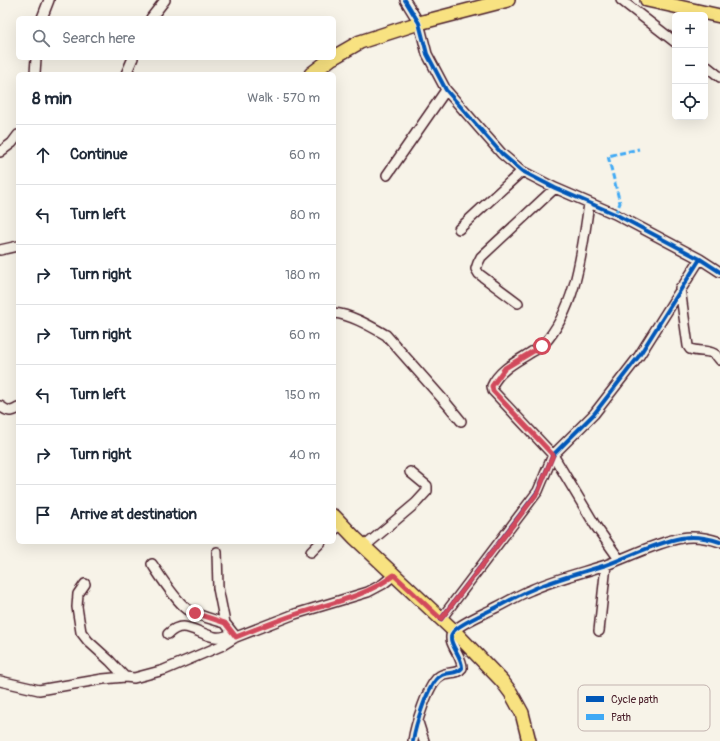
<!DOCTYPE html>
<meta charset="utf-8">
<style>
:root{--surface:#fff;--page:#f2f2f3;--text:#1f2937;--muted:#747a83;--line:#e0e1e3}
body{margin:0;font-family:Pangolin,sans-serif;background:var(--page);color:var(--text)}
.controls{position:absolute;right:12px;top:12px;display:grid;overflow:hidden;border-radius:6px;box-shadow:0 4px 16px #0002}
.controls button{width:36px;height:36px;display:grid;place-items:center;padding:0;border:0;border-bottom:1px solid var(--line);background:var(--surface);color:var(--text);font:20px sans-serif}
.stop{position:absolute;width:12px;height:12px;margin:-9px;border:3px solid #d1495b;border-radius:50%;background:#fff}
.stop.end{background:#d1495b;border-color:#fff;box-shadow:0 1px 4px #0008}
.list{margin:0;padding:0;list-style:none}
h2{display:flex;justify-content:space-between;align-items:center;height:52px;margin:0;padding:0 16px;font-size:17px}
h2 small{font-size:13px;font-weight:400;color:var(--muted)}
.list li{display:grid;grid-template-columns:26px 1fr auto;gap:12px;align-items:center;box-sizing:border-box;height:60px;padding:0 16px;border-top:1px solid var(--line)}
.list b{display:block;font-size:15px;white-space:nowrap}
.list em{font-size:13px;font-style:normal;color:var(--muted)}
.icon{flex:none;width:22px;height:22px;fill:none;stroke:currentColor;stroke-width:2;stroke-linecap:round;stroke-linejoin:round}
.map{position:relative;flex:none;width:720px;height:741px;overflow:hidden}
.search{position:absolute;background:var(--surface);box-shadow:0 4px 16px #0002;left:16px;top:16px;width:320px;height:44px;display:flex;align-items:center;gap:10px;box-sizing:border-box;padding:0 14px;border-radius:6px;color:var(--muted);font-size:15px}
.panel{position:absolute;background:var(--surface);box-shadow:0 4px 16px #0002;left:16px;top:72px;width:320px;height:472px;border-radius:6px}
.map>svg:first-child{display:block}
</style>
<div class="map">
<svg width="720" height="741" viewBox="0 0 720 741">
<rect width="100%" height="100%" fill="#f7f3e8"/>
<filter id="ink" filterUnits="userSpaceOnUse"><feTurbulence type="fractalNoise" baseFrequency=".025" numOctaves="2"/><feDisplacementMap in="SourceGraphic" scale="8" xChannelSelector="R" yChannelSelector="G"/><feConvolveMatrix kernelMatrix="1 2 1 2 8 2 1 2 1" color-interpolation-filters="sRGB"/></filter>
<g filter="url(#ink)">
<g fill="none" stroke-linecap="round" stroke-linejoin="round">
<defs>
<path id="street" d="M405 0 419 23 427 54 446 90 502 154 522 171 555 188 615 214 700 259 720 272
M621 0 675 42
M42 18 49 0
M151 18 165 0
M705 65 720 77
M35 74 36 58
M126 74 133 58
M0 152 12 143 18 135
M387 175 446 90
M589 204C582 250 577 308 543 345 540 348 535 350 530 353 516 362 499 370 492 386L493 391 553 455 595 525 619 559
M459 229 522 171
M0 250 18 246
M680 288 688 346 690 349C701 353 713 348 720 360
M518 303 479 274 476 269 478 263 481 257 555 188
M334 313C352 315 370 326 386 335L447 404 461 421
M0 406C7 411 11 413 18 408
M334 530 341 525
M364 547 416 503 427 491V486L410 472
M217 552 218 588 225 623 236 637
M311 552 321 542
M152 564C160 576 175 600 187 609 197 616 212 619 225 623
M85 584 78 594 77 607 81 632 88 641 110 661 125 677
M441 619 538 491 553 455 594 414 639 356 700 259
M599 631 606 565
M168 634C184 618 197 634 215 637 221 638 227 636 233 633
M0 681 39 690 103 679 125 677 134 678 164 670 223 645 236 637 295 614 368 592 383 584 394 575
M418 722 424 741
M413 741C415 727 428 683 440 676 447 671 457 675 462 668 463 656 445 641 453 632 459 624 483 614 493 609 506 603 518 595 531 590 555 579 581 573 606 565 631 556 655 543 681 538 693 536 708 538 720 542"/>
<path id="primary" d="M647 0 720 16
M334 57 360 42 419 23 508 0
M311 74 332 58
M334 516 355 538 454 631 502 681 511 693 522 713 529 741"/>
</defs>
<use href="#street" stroke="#4a1f2b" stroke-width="12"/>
<use href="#primary" stroke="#4a1f2b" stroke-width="16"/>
<use href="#street" stroke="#f7f3e8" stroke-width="9"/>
<use href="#primary" stroke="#f8e281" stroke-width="13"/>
<path stroke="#3fa9f5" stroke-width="3" stroke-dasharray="6 3" stroke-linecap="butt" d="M615 214 620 203 608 156 639 149"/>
<defs>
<path id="cycleway" d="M405 0 419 23 427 54 446 90 502 154 522 171 555 188 615 214 700 259 720 272
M441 619 538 491 553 455 594 414 639 356 700 259
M413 741C415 727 428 683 440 676 447 671 457 675 462 668 463 656 445 641 453 632 459 624 483 614 493 609 506 603 518 595 531 590 555 579 581 573 606 565 631 556 655 543 681 538 693 536 708 538 720 542"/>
</defs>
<use href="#cycleway" stroke="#f7f3e8" stroke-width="6"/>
<use href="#cycleway" stroke="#0057b8" stroke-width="4"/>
</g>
</g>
<g fill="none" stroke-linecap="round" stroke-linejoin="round" filter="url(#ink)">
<path stroke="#d1495b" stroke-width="5" d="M195 613 225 623 236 637C256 629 276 621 297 614 331 603 365 597 394 575L441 619 538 492 553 455 493 391 492 386 505 368 542 346"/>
</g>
<rect x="578" y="685" width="132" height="46" rx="6" fill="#f7f3e8" stroke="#c3b3af" stroke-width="1"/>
<rect x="586" y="696" width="18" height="6" fill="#0057b8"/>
<rect x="586" y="714" width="18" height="6" fill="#3fa9f5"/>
<g font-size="11" fill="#4a1f2b">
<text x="611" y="703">Cycle path</text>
<text x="611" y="721">Path</text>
</g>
</svg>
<div class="controls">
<button>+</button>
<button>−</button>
<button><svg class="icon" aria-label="locate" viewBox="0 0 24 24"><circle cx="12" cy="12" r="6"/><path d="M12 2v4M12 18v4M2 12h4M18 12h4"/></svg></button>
</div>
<div class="stop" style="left:542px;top:346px"></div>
<div class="stop end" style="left:195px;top:613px"></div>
<div class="search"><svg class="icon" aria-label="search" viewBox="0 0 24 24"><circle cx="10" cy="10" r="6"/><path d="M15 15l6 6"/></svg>Search here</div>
<section class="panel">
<h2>8 min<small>Walk · 570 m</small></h2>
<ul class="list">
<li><svg class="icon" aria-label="ahead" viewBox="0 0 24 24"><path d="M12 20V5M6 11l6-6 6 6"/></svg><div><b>Continue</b></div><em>60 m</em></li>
<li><svg class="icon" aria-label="left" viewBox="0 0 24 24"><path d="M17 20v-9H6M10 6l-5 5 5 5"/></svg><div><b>Turn left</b></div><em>80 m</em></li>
<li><svg class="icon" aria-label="right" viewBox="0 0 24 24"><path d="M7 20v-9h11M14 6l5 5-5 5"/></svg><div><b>Turn right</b></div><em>180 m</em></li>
<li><svg class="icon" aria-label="right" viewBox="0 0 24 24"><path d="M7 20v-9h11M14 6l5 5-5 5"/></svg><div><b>Turn right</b></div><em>60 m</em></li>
<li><svg class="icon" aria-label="left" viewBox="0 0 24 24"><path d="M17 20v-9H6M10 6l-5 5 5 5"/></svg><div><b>Turn left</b></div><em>150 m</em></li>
<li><svg class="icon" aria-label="right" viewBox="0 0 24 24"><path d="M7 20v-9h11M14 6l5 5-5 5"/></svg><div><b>Turn right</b></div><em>40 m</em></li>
<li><svg class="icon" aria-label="arrive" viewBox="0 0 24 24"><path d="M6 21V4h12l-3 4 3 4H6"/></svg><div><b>Arrive at destination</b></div></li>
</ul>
</section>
</div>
